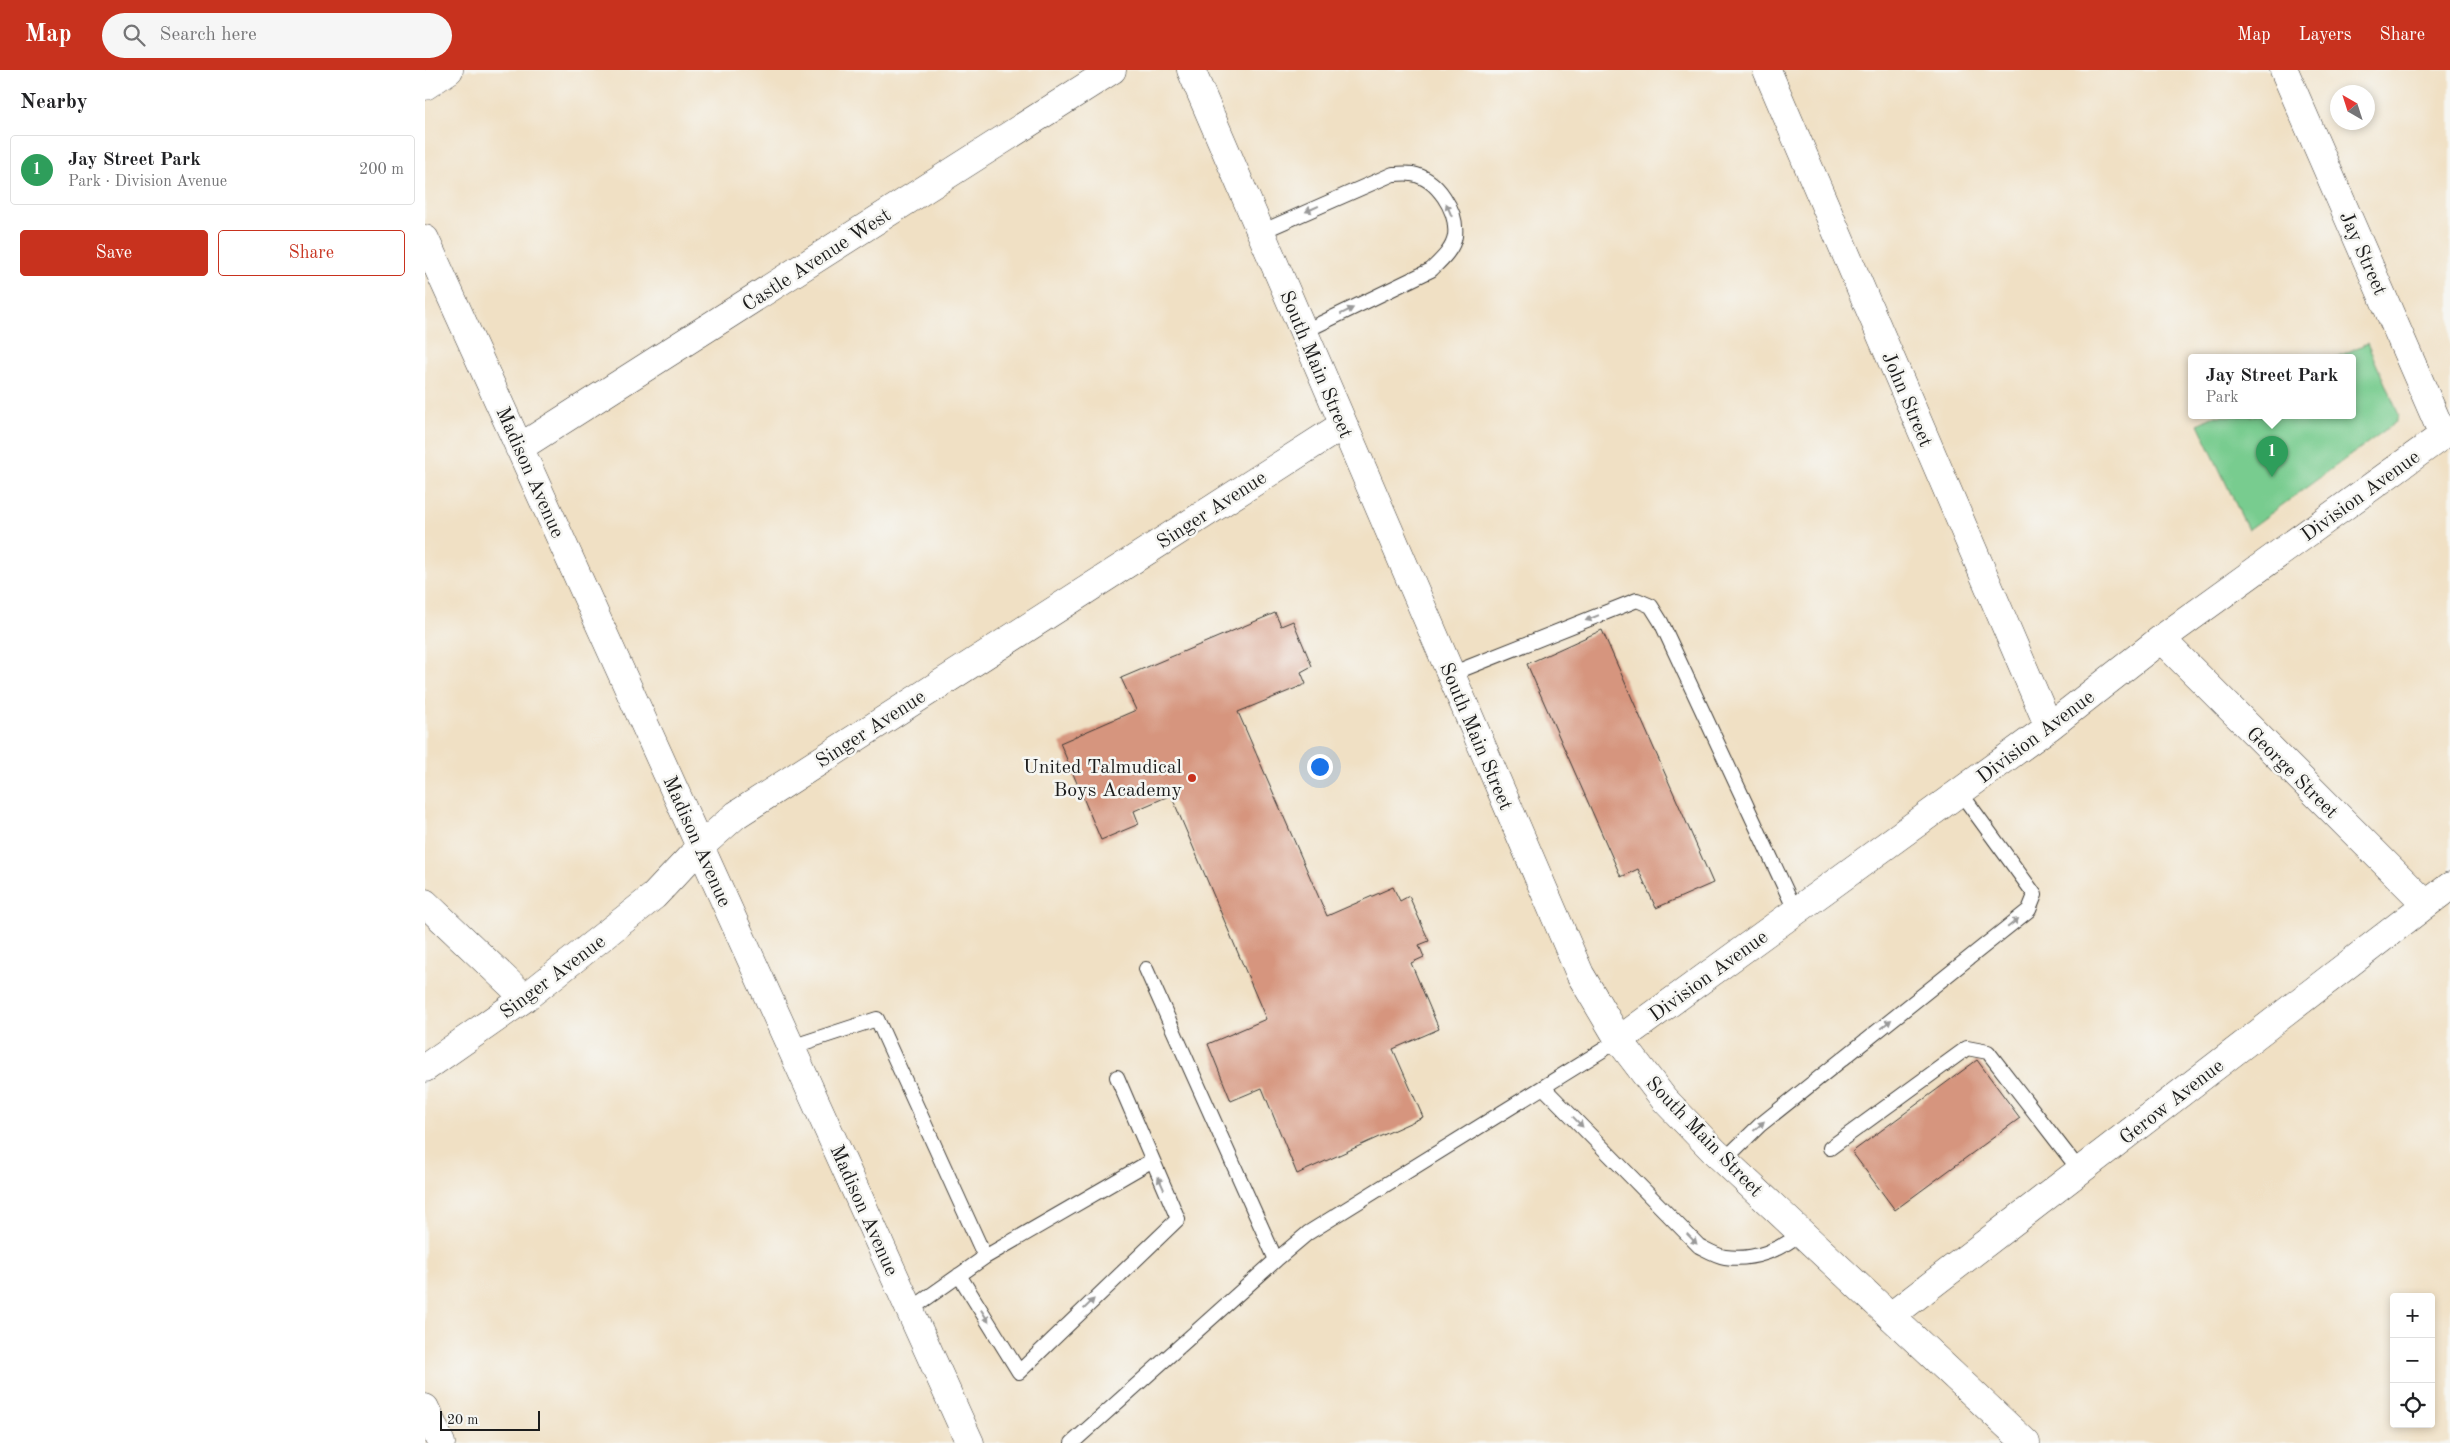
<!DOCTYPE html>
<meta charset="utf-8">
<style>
:root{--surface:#fff;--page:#f6f6f6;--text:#202124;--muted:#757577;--line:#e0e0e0;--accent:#c8321e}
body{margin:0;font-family:"Old Standard TT",serif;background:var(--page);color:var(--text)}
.controls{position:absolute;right:15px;bottom:15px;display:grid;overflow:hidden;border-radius:5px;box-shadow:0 2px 8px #0003}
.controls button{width:45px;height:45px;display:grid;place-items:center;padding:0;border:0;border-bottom:1px solid var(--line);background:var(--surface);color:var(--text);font:25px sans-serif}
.compass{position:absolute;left:1905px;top:15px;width:45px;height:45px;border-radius:50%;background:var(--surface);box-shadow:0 2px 8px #0003;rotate:321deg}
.scale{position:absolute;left:15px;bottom:12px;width:100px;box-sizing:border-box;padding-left:5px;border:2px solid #1c1c1c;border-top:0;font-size:14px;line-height:18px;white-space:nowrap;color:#1c1c1c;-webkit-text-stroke:4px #f6f6f2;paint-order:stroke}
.you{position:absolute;left:894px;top:696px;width:18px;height:18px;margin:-12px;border:4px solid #fff;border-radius:50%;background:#1a73e8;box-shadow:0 0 0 8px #1a73e833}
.badge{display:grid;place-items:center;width:32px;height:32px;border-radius:50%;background:var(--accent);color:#fff;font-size:16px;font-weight:700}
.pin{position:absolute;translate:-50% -41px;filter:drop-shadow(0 1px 2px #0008)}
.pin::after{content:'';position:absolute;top:26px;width:18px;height:15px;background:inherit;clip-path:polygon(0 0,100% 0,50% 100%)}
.popup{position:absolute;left:1763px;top:284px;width:168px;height:65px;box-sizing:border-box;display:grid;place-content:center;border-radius:5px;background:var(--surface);filter:drop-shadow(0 1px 4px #0005);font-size:16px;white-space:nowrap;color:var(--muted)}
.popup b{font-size:19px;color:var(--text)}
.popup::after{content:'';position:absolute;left:50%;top:100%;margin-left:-10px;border:10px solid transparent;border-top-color:var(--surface)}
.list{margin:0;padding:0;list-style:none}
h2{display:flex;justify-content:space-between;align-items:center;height:65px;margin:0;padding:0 20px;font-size:21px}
h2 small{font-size:16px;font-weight:400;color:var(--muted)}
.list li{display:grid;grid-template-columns:32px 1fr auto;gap:15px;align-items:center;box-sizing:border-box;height:70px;margin:0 10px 10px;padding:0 10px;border:1px solid var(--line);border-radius:5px}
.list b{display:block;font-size:19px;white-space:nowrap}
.list p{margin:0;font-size:16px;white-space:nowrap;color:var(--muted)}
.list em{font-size:16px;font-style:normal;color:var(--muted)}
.actions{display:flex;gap:10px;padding:15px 20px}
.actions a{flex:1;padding:11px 0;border:1px solid var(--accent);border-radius:5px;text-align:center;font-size:18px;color:var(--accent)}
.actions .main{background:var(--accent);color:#fff}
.icon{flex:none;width:28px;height:28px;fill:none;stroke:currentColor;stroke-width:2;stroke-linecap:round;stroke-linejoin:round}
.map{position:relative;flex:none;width:2025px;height:1373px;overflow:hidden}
header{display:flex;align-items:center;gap:30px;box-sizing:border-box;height:70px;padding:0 25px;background:var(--accent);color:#fff}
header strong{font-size:24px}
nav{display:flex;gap:28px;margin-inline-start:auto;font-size:18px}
.search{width:350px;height:45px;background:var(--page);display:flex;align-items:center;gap:12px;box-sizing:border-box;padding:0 18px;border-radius:28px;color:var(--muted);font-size:19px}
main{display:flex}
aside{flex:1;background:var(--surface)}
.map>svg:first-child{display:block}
</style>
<header>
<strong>Map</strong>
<div class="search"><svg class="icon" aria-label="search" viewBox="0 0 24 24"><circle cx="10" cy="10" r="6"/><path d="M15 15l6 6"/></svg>Search here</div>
<nav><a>Map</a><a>Layers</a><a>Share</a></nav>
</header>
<main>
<aside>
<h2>Nearby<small></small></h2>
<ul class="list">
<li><span class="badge" style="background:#2e9e5b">1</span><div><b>Jay Street Park</b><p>Park · Division Avenue</p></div><em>200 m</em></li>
</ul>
<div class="actions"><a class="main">Save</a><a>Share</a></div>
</aside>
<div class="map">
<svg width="2025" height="1373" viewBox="0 0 2025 1373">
<rect width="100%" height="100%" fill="#f6f6f2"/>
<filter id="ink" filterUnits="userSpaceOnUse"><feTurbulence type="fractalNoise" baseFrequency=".02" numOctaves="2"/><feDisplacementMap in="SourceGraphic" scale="10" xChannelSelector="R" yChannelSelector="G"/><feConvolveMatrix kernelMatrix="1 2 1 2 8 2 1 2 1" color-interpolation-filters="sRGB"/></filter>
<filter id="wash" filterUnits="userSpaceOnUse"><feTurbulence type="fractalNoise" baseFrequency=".0096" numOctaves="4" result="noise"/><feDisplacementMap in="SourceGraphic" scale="20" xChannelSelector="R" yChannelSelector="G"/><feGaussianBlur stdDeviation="1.12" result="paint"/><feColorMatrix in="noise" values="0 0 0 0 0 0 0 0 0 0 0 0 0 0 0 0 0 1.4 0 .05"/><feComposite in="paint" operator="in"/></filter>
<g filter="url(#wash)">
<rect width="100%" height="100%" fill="#f0e0c4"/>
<path fill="#78cc8f" stroke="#4a7456" d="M1942 273 1974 345 1971 352 1823 460 1773 354 1789 346H1927V288H1910Z"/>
<g id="blocks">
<path fill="#d6957e" d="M850 543 856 556 868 551 887 596 876 602 881 614 813 642 902 846 968 817 975 831 984 826 1004 871 994 875 999 887 986 893 1014 959 968 979 998 1047 872 1104 837 1018 806 1031 783 974 841 949 746 725 709 741 714 754 676 770 635 673 711 640 696 608Z
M1177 560 1288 813 1231 838 1213 799 1196 807 1102 594Z
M1552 990 1595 1048 1470 1140 1427 1082Z"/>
</g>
</g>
<g filter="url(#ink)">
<use href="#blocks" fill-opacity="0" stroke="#3c3935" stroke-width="1"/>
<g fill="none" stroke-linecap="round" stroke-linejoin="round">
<defs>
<path id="lane" d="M836 162 968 104C974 104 981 103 987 104 1012 108 1033 141 1030 166 1028 180 1015 191 1006 200L878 262
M1026 604 1212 530 1226 536 1236 552 1371 842
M721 899 851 1190
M366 977 452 949 560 1187 726 1091
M1119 1018 1274 1176C1282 1180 1292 1186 1300 1187 1328 1191 1356 1180 1377 1162
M1405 1078 1542 978 1563 982 1655 1101
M1299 1090 1335 1055 1604 840 1610 825 1535 722
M534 1205 594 1302 753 1149 692 1007
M485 1240 560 1187
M647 1373 851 1190 883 1163 1194 970"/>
<path id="street" d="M1342 0 1624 657
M1859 0 2018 365
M0 16 24 0
M0 169 545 1373
M94 378 687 0
M1736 569 2001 834
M0 833 100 928
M1194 970 1624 657 1736 569 2025 360
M0 998 100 928 229 826 276 776 311 745 918 355
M1466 1246 2025 816
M0 1338 16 1373"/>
<path id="secondary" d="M766 0 1155 904 1194 970 1239 1029 1289 1081 1601 1373"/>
</defs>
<use href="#lane" stroke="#3c3935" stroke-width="16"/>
<use href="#street" stroke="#3c3935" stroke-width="29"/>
<use href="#secondary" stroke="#3c3935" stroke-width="29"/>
<use href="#lane" stroke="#fff" stroke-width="14"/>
<use href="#street" stroke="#fff" stroke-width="28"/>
<use href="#secondary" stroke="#fff" stroke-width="28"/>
</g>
<defs><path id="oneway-solid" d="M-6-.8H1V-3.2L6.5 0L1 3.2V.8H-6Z" transform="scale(1.25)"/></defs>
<g fill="#999">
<use href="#oneway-solid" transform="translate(887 139) rotate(156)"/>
<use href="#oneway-solid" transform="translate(1024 140) rotate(-113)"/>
<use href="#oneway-solid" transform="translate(922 241) rotate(-26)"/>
<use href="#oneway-solid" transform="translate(1167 548) rotate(158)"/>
<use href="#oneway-solid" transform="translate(1588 853) rotate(-39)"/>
<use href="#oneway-solid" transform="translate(1461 954) rotate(-39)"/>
<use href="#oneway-solid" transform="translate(1153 1052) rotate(46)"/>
<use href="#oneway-solid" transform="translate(1334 1056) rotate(-42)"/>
<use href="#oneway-solid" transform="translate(736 1113) rotate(-114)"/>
<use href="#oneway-solid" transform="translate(1267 1169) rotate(46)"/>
<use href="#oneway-solid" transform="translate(664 1234) rotate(-44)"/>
<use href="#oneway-solid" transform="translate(560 1246) rotate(58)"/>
</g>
</g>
<circle fill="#c8321e" stroke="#f6f6f2" stroke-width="2" cx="767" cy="708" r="5"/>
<g text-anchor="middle" stroke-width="5" stroke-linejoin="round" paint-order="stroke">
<g font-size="20" fill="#1c1c1c" stroke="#f6f6f2">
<text transform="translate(1939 183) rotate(66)" y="7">Jay Street</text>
<text transform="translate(391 189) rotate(-33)" y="7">Castle Avenue West</text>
<text transform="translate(892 294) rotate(67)" y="7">South Main Street</text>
<text transform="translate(1483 329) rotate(67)" y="7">John Street</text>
<text transform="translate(106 402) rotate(66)" y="7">Madison Avenue</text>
<text transform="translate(1935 425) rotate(-36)" y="7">Division Avenue</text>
<text transform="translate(786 439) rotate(-33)" y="7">Singer Avenue</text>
<text transform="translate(445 658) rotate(-33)" y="7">Singer Avenue</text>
<text transform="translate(1052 666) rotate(67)" y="7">South Main Street</text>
<text transform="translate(1610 666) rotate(-37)" y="7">Division Avenue</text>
<text transform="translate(1868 702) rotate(45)" y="7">George Street</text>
<text transform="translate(273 771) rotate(66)" y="7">Madison Avenue</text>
<text transform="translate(1283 905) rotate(-36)" y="7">Division Avenue</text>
<text transform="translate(127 906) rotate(-37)" y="7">Singer Avenue</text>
<text transform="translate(1746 1031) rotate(-38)" y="7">Gerow Avenue</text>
<text transform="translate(1280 1066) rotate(46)" y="7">South Main Street</text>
<text transform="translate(440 1140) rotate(66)" y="7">Madison Avenue</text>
</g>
<g font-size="20" fill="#1c1c1c" stroke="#f6f6f2" text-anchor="end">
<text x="757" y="703">United Talmudical<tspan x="757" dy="23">Boys Academy</tspan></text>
</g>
</g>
</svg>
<div class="controls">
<button>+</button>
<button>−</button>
<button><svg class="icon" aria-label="locate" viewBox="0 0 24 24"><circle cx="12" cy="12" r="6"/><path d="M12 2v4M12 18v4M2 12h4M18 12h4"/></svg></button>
</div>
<svg class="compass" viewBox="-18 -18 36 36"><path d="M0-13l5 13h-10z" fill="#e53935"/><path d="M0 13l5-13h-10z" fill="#757577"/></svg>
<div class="scale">20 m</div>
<div class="you"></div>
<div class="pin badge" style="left:1847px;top:407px;background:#2e9e5b">1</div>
<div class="popup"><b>Jay Street Park</b>Park</div>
</div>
</main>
